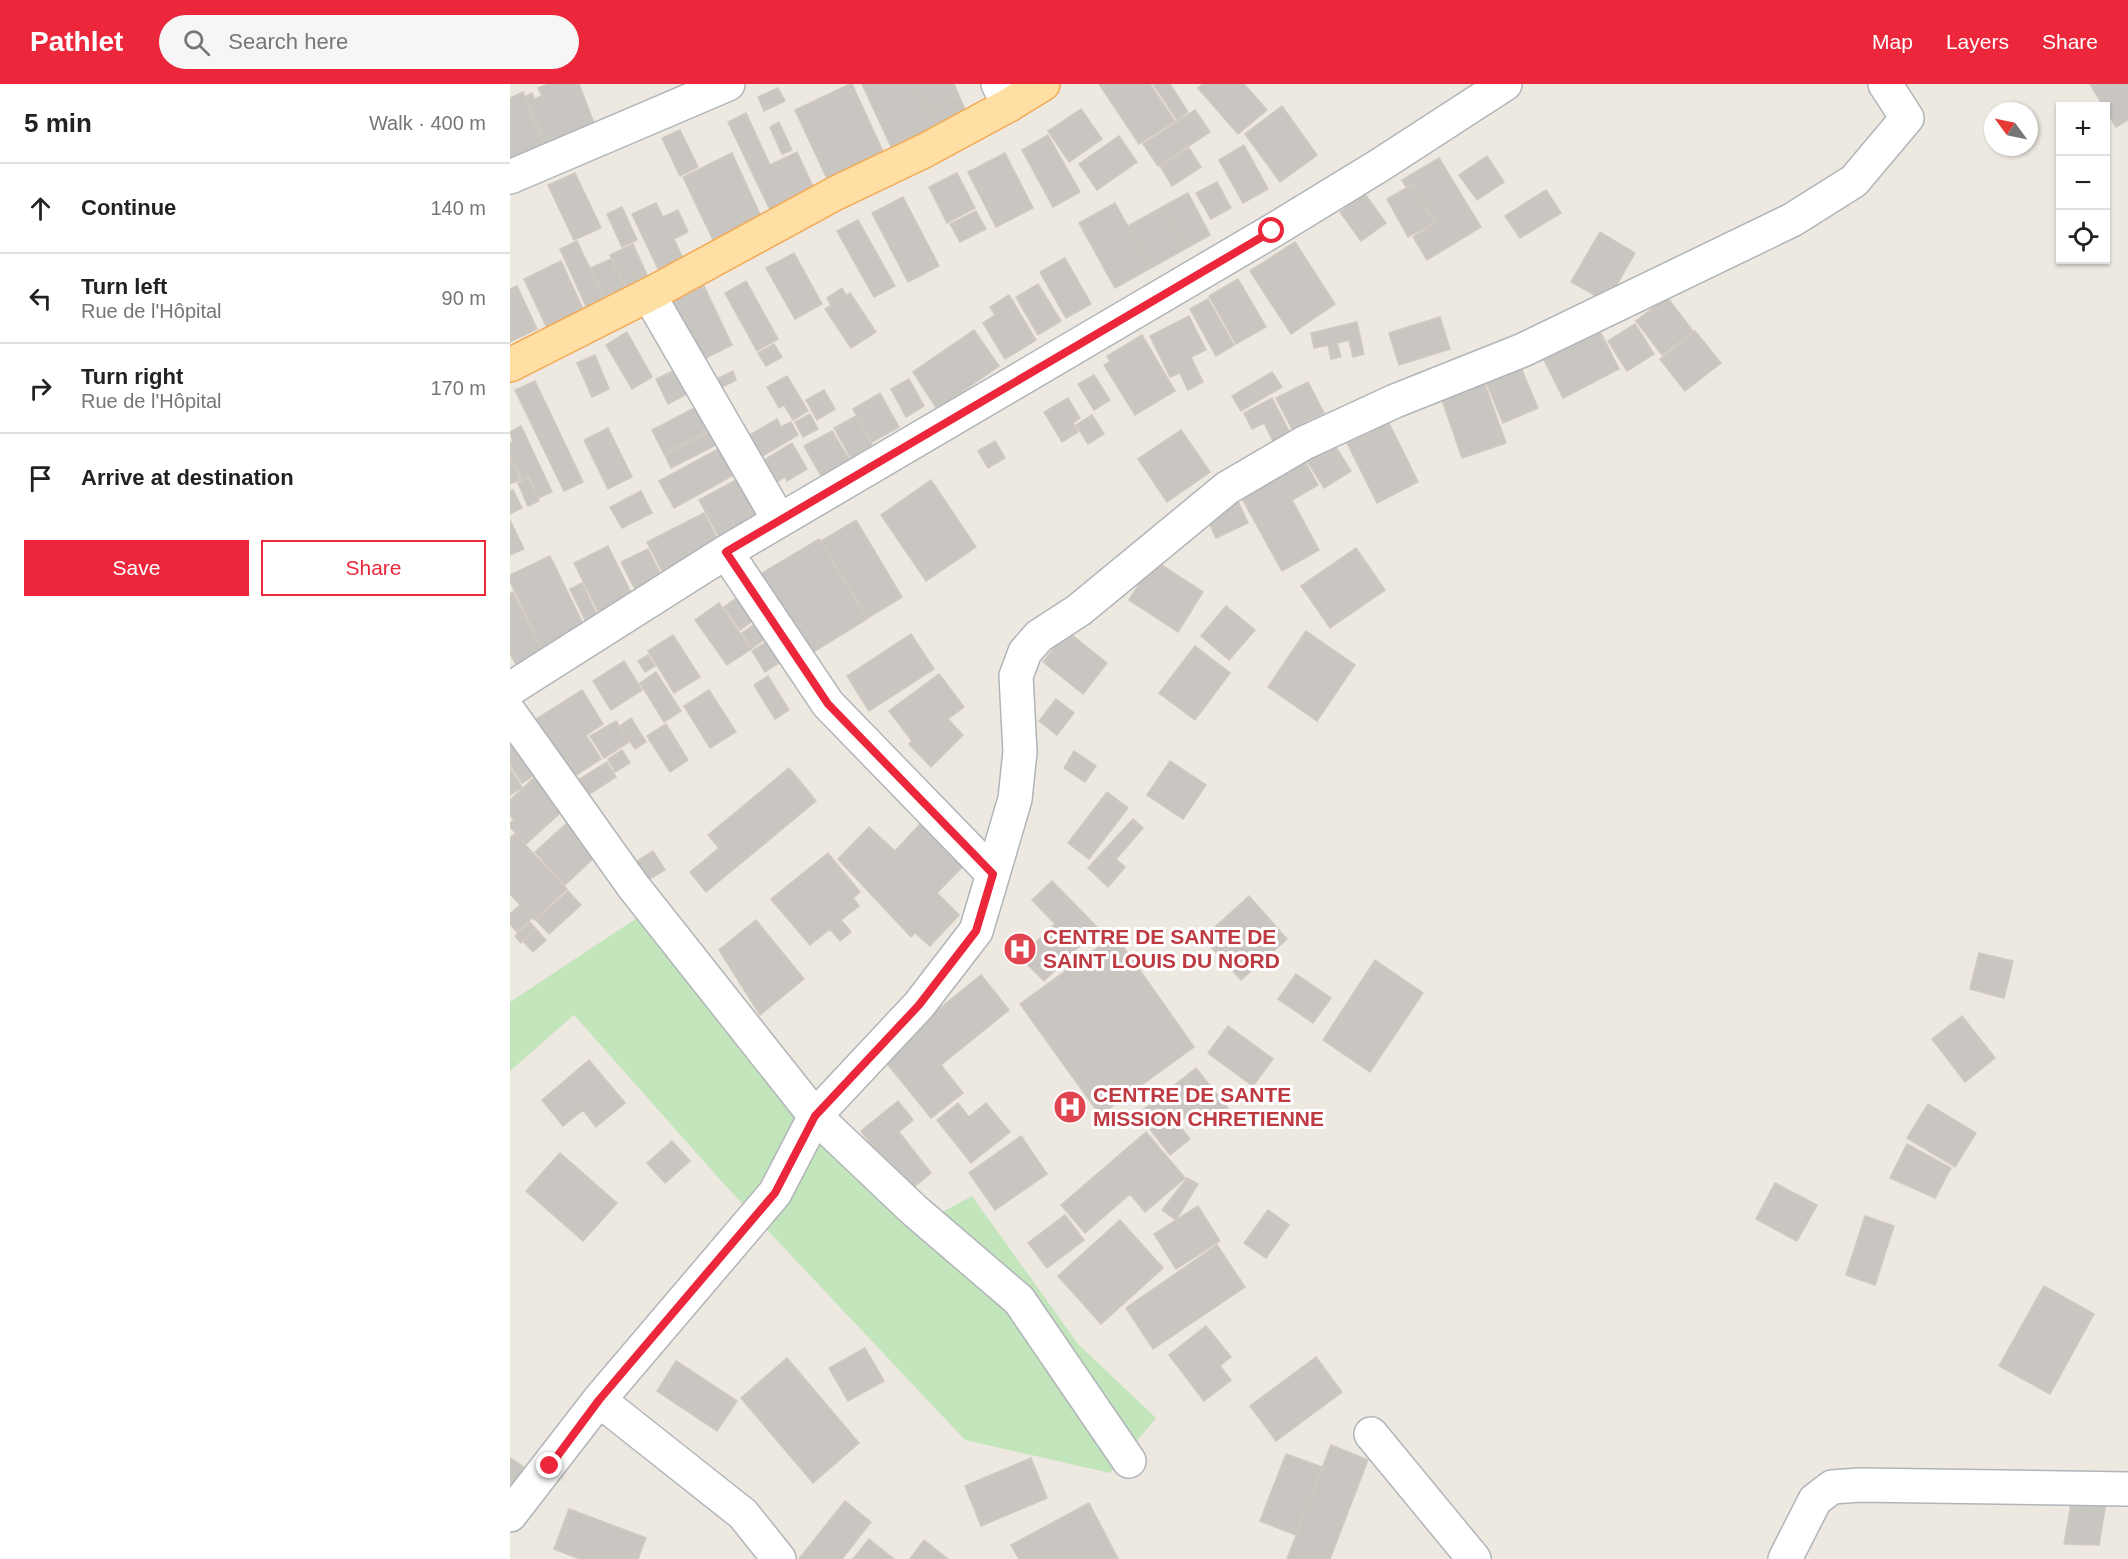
<!DOCTYPE html>
<meta charset="utf-8">
<style>
:root{--surface:#fff;--page:#f6f6f6;--text:#222;--muted:#767676;--line:#e0e0e0;--accent:#ec273c}
body{margin:0;font-family:Helvetica,sans-serif;background:var(--page);color:var(--text)}
.controls{position:absolute;right:18px;top:18px;display:grid;overflow:hidden;border-radius:0px;box-shadow:0 2px 4px #0004}
.controls button{width:54px;height:54px;display:grid;place-items:center;padding:0;border:0;border-bottom:2px solid var(--line);background:var(--surface);color:var(--text);font:30px sans-serif}
.compass{position:absolute;left:1474px;top:18px;width:54px;height:54px;border-radius:50%;background:var(--surface);box-shadow:0 2px 4px #0004;rotate:303deg}
.stop{position:absolute;width:18px;height:18px;margin:-14px;border:4px solid #ec273c;border-radius:50%;background:#fff}
.stop.end{background:#ec273c;border-color:#fff;box-shadow:0 2px 6px #0008}
.list{margin:0;padding:0;list-style:none}
h2{display:flex;justify-content:space-between;align-items:center;height:78px;margin:0;padding:0 24px;font-size:26px}
h2 small{font-size:20px;font-weight:400;color:var(--muted)}
.list li{display:grid;grid-template-columns:39px 1fr auto;gap:18px;align-items:center;box-sizing:border-box;height:90px;padding:0 24px;border-top:2px solid var(--line)}
.list b{display:block;font-size:22px;white-space:nowrap}
.list p{margin:0;font-size:20px;white-space:nowrap;color:var(--muted)}
.list em{font-size:20px;font-style:normal;color:var(--muted)}
.actions{display:flex;gap:12px;padding:18px 24px}
.actions a{flex:1;padding:14px 0;border:2px solid var(--accent);border-radius:0px;text-align:center;font-size:21px;color:var(--accent)}
.actions .main{background:var(--accent);color:#fff}
.icon{flex:none;width:33px;height:33px;fill:none;stroke:currentColor;stroke-width:2;stroke-linecap:round;stroke-linejoin:round}
.map{position:relative;flex:none;width:1618px;height:1475px;overflow:hidden}
header{display:flex;align-items:center;gap:36px;box-sizing:border-box;height:84px;padding:0 30px;background:var(--accent);color:#fff}
header strong{font-size:28px}
nav{display:flex;gap:33px;margin-inline-start:auto;font-size:21px}
.search{width:420px;height:54px;background:var(--page);display:flex;align-items:center;gap:15px;box-sizing:border-box;padding:0 21px;border-radius:33px;color:var(--muted);font-size:22px}
main{display:flex}
aside{flex:1;background:var(--surface)}
.map>svg:first-child{display:block}
</style>
<header>
<strong>Pathlet</strong>
<div class="search"><svg class="icon" aria-label="search" viewBox="0 0 24 24"><circle cx="10" cy="10" r="6"/><path d="M15 15l6 6"/></svg>Search here</div>
<nav><a>Map</a><a>Layers</a><a>Share</a></nav>
</header>
<main>
<aside>
<h2>5 min<small>Walk · 400 m</small></h2>
<ul class="list">
<li><svg class="icon" aria-label="ahead" viewBox="0 0 24 24"><path d="M12 20V5M6 11l6-6 6 6"/></svg><div><b>Continue</b></div><em>140 m</em></li>
<li><svg class="icon" aria-label="left" viewBox="0 0 24 24"><path d="M17 20v-9H6M10 6l-5 5 5 5"/></svg><div><b>Turn left</b><p>Rue de l'Hôpital</p></div><em>90 m</em></li>
<li><svg class="icon" aria-label="right" viewBox="0 0 24 24"><path d="M7 20v-9h11M14 6l5 5-5 5"/></svg><div><b>Turn right</b><p>Rue de l'Hôpital</p></div><em>170 m</em></li>
<li><svg class="icon" aria-label="arrive" viewBox="0 0 24 24"><path d="M6 21V4h12l-3 4 3 4H6"/></svg><div><b>Arrive at destination</b></div></li>
</ul>
<div class="actions"><a class="main">Save</a><a>Share</a></div>
</aside>
<div class="map">
<svg width="1618" height="1475" viewBox="0 0 1618 1475">
<rect width="100%" height="100%" fill="#ede8e0"/>
<path fill="#c3e5bc" d="M136 828 401 1145 462 1112 568 1260 646 1334 600 1389 455 1356 213 1099 64 931 0 987V918Z"/>
<path fill="#c9c5c0" stroke="#d1c8bf" stroke-width="1.5" d="M39 0H69L87 47 37 67 16 12 22 9 24 15 32 12 28 4Z
M340 0H342L376 74 320 101 285 26Z
M352 0H404L427 49 384 69Z
M404 0H444L449 12 417 28Z
M589 0H640L665 37 629 60Z
M643 0H660L678 28 667 36Z
M693 0H734L757 26 728 50 688 4Z
M1580 0H1618V36L1606 43Z
M268 4 275 17 254 27 248 13Z
M13 8 36 68 0 83V14Z
M449 12 455 25 453 37 427 49 417 28Z
M772 22 807 71 770 98 735 50Z
M571 25 592 55 559 78 538 47Z
M685 26 700 48 648 82 633 60Z
M236 29 260 81 287 68 305 107 261 128 218 38Z
M269 38 282 66 272 70 260 43Z
M170 46 188 83 170 92 152 54Z
M538 51 570 108 543 123 512 66Z
M609 52 627 78 587 106 569 80Z
M734 61 758 105 733 119 709 76Z
M679 64 691 83 662 102 650 82Z
M222 69 254 139 206 162 173 93Z
M495 69 523 124 486 143 458 88Z
M977 72 994 98 967 116 949 91Z
M929 74 971 143 917 176 903 153 926 139 902 99 896 103 892 96Z
M65 89 91 144 64 156 38 101Z
M447 89 465 124 437 139 419 103Z
M707 98 721 124 701 135 686 109Z
M903 100 924 139 898 153 877 115Z
M1036 106 1051 129 1010 154 995 132Z
M678 109 700 151 675 165 652 123Z
M855 110 876 139 851 157 830 128Z
M393 113 429 182 398 198 362 129Z
M146 119 153 133 168 126 178 148 164 155 174 177 150 189 122 130Z
M605 119 641 184 605 204 569 139Z
M112 123 127 156 112 163 97 130Z
M652 123 675 165 641 184 618 142Z
M466 127 476 145 450 158 440 140Z
M348 136 385 202 364 213 327 147Z
M1090 148 1125 169 1097 218 1061 198Z
M67 157 98 223 80 231 50 165Z
M785 158 825 220 781 250 740 187Z
M123 160 141 200 119 210 100 171Z
M284 169 312 220 285 235 256 184Z
M555 174 581 220 556 234 530 188Z
M101 175 118 210 97 220 81 184Z
M51 177 74 227 37 244 14 195Z
M728 195 756 243 726 260 699 212Z
M236 197 268 255 247 267 215 209Z
M528 200 551 237 528 251 506 213Z
M7 202 27 245 0 258V205Z
M194 202 222 261 188 278 160 219Z
M332 204 336 211 321 221 317 214Z
M340 209 366 248 341 264 315 225Z
M499 211 526 256 495 275 473 239 485 231 480 223Z
M1157 213 1183 247 1152 271 1126 237Z
M698 215 724 261 706 272 680 225Z
M679 232 696 266 681 273 693 298 678 306 670 289 660 293 640 252Z
M930 233 940 265 889 281 879 249Z
M847 238 854 270 843 273 839 256 827 259 831 273 821 275 818 261 804 264 801 249Z
M1125 240 1144 270 1117 287 1098 257Z
M464 246 489 282 427 325 403 288Z
M1090 247 1109 285 1053 314 1034 276Z
M1185 247 1211 279 1175 307 1150 275Z
M117 248 142 293 122 305 96 261Z
M632 251 665 307 625 331 594 281 600 278 597 272Z
M264 260 272 273 256 282 248 269Z
M85 271 99 305 82 313 67 279Z
M1009 279 1028 324 993 339 974 293Z
M169 284 181 308 158 320 146 295Z
M223 287 226 296 198 310 194 301Z
M762 288 772 303 731 327 722 312Z
M584 291 600 316 584 326 568 300Z
M277 292 298 327 283 336 274 321 269 324 257 303Z
M972 292 996 359 952 374 929 307Z
M399 295 414 322 396 333 381 305Z
M25 297 73 398 54 407 5 306Z
M798 298 814 329 782 345 766 314Z
M314 306 325 325 307 336 296 316Z
M370 309 389 343 362 358 343 325Z
M558 314 570 334 563 339 568 348 552 358 534 328Z
M762 314 780 349 763 357 754 339 742 345 734 329Z
M192 320 205 343 154 370 142 346Z
M300 330 308 345 293 353 285 338Z
M582 331 594 350 578 360 566 341Z
M346 332 362 361 341 374 324 344Z
M267 335 271 343 281 338 288 351 251 373 238 352Z
M879 339 908 398 867 419 837 359Z
M11 342 42 408 29 414 19 392 12 396 0 371V359L3 358 0 348Z
M98 344 122 393 98 405 74 356Z
M671 346 700 388 657 418 628 375Z
M200 347 206 361 161 384 155 371Z
M322 347 341 378 313 395 294 362Z
M485 357 495 374 478 384 468 367Z
M822 357 841 387 814 404 795 374Z
M219 359 233 386 164 424 149 397Z
M282 359 297 385 277 397 275 393 258 403 246 381Z
M0 374 10 396 0 400Z
M793 374 808 401 782 416 809 466 772 487 729 409Z
M18 394 29 417 18 422 8 399Z
M228 395 249 435 211 456 189 416Z
M421 396 466 463 416 497 371 431Z
M3 406 12 424 0 430V407Z
M131 407 142 429 112 444 100 423Z
M726 413 738 439 706 454 694 428Z
M194 429 212 463 155 493 137 458Z
M0 436 14 465 0 471Z
M346 436 392 513 358 534 311 457Z
M309 455 357 535 297 572 249 491Z
M98 462 125 517 89 529 64 479Z
M846 464 875 506 820 544 791 502Z
M138 465 155 499 129 513 111 478Z
M40 472 75 544 32 565 0 497V491Z
M644 476 693 508 668 548 619 516Z
M72 499 92 541 80 546 60 505Z
M239 505 255 528 230 546 214 523Z
M3 508 32 568 6 581 0 569V510Z
M209 519 241 565 217 581 185 536Z
M716 522 745 546 719 576 691 552Z
M255 533 266 547 242 564 232 549Z
M557 547 597 579 573 610 533 578Z
M796 547 845 581 807 637 758 603Z
M401 550 424 585 359 627 337 592Z
M163 551 190 593 164 609 138 567Z
M267 551 280 572 255 588 242 567Z
M685 562 720 589 685 636 649 609Z
M138 571 145 582 135 588 128 577Z
M114 577 132 606 101 626 83 597Z
M146 588 171 627 154 638 130 599Z
M429 590 454 623 438 635 453 651 421 683 399 660 402 657 379 627Z
M258 592 279 626 265 635 244 601Z
M72 606 93 640 76 651 91 675 60 695 23 637Z
M199 606 226 648 200 664 174 622Z
M546 615 564 629 547 651 529 637Z
M121 634 136 658 125 665 110 642Z
M106 637 119 658 94 674 80 652Z
M156 640 178 676 160 688 137 652Z
M0 645 28 689 12 699 0 680Z
M112 666 120 679 105 688 98 675Z
M564 667 586 682 575 698 554 684Z
M660 677 696 701 673 735 637 711Z
M97 678 106 693 78 711 68 696Z
M0 684 12 703 0 711Z
M279 684 306 717 196 808 180 788 209 764 198 751Z
M28 690 58 722 16 760 0 743V739L4 736 0 731V716Z
M597 708 618 724 579 775 558 759Z
M623 735 633 744 606 775 615 783 598 803 578 784Z
M59 737 89 769 55 801 25 768Z
M411 739 455 780 427 809 449 831 420 862 405 849 401 853 328 775 359 743 385 767Z
M5 750 57 805 24 836 0 810V754Z
M143 767 155 786 136 797 124 779Z
M318 769 350 808 343 814 349 822 331 836 341 848 330 857 320 845 300 861 261 815Z
M542 797 588 844 534 897 510 873 545 840 522 816Z
M58 807 71 821 39 850 26 836Z
M739 812 777 855 731 896 693 854Z
M10 821 22 834 7 848 0 840V830Z
M246 836 294 895 250 931 209 866Z
M20 838 26 845 11 859 5 852Z
M27 846 36 856 23 868 14 858Z
M605 851 684 963 590 1031 510 920Z
M1469 869 1503 877 1494 914 1460 905Z
M865 876 913 909 860 988 813 956Z
M786 890 821 914 803 939 768 915Z
M471 891 499 926 431 981 453 1009 421 1034 371 972Z
M1452 932 1485 974 1455 998 1422 955Z
M718 942 763 975 743 1002 698 969Z
M79 976 115 1019 86 1043 73 1026 53 1042 32 1016Z
M686 984 718 1024 700 1038 688 1023 668 1040 680 1055 660 1071 628 1030Z
M388 1017 403 1036 389 1048 421 1089 399 1107 351 1047Z
M448 1019 459 1033 476 1019 500 1048 461 1079 427 1036Z
M1418 1020 1466 1049 1445 1083 1397 1054Z
M636 1048 675 1094 635 1128 620 1110 575 1149 551 1121Z
M511 1052 537 1090 485 1126 459 1089Z
M162 1057 180 1077 155 1099 137 1079Z
M1397 1060 1441 1084 1425 1114 1380 1094Z
M50 1069 107 1119 73 1157 16 1107Z
M677 1094 688 1100 666 1136 652 1126Z
M1265 1099 1307 1121 1287 1157 1246 1135Z
M688 1122 710 1157 666 1185 644 1150Z
M758 1126 779 1141 756 1174 734 1159Z
M555 1131 574 1156 537 1184 518 1159Z
M1355 1132 1384 1142 1365 1201 1336 1191Z
M610 1136 653 1184 591 1240 548 1192Z
M707 1161 735 1203 643 1265 616 1224Z
M1534 1202 1584 1230 1540 1310 1489 1282Z
M696 1242 721 1273 710 1282 721 1296 694 1317 659 1271Z
M355 1264 374 1297 338 1317 319 1284Z
M806 1273 832 1308 766 1357 740 1322Z
M277 1274 349 1359 303 1399 231 1314Z
M166 1277 227 1317 207 1347 147 1307Z
M821 1361 858 1376 820 1475H777Z
M776 1370 812 1383 786 1451 750 1437Z
M0 1374 20 1387 0 1417Z
M521 1374 537 1414 471 1442 455 1402Z
M1563 1408 1597 1413 1589 1461 1554 1460Z
M335 1417 361 1438 332 1475H289Z
M579 1419 608 1475H509L501 1461Z
M59 1425 136 1454 128 1475H70L44 1465Z
M359 1455 384 1475H343Z
M414 1456 438 1475H400Z"/>
<g fill="none" stroke-linecap="round" stroke-linejoin="round">
<defs>
<path id="minor" d="M488 0 499 21
M0 93 218 0
M139 211 269 436
M0 605 216 468 762 147 870 81 995 0
M0 629 123 802 305 1032 404 1126 509 1216 619 1377
M483 790 505 715 510 668 506 592 515 568 529 552 569 526 717 404 794 359 885 317 1013 266 1282 136 1344 97 1397 34 1375 0
M89 1316 233 1430 269 1475
M861 1350 964 1475
M0 1431 89 1316 265 1109 305 1032 409 921 466 847 483 790 318 620 216 468
M1275 1475 1305 1416 1322 1403 1350 1401 1618 1405"/>
<path id="major" d="M0 281 146 207 326 109 414 67 499 21 533 0"/>
</defs>
<use href="#minor" stroke="#b1b5b9" stroke-width="36"/>
<use href="#major" stroke="#f3a953" stroke-width="36"/>
<use href="#minor" stroke="#fff" stroke-width="33"/>
<use href="#major" stroke="#ffdfa3" stroke-width="33"/>
</g>
<g fill="none" stroke-linecap="round" stroke-linejoin="round">
<path stroke="#ec273c" stroke-width="8" d="M40 1382 89 1316 265 1109 305 1032 409 921 466 847 483 790 318 620 216 468 762 147"/>
</g>
<defs>
<symbol id="hospital-disc" viewBox="-11 -11 22 22"><circle r="9.5" fill="#e0444e" stroke="#fff"/><path d="M-5-5h3v3.5h4V-5h3V5h-3V1.5h-4V5h-3Z" fill="#fff"/></symbol>
</defs>
<g fill-rule="evenodd">
<use href="#hospital-disc" x="491" y="846" width="38" height="38"/>
<use href="#hospital-disc" x="541" y="1004" width="38" height="38"/>
</g>
<g text-anchor="middle" stroke-width="6" stroke-linejoin="round" paint-order="stroke">
<g font-size="21" font-weight="bold" fill="#be3a42" stroke="#fff" text-anchor="start">
<text x="533" y="860">CENTRE DE SANTE DE<tspan x="533" dy="24">SAINT LOUIS DU NORD</tspan></text>
<text x="583" y="1018">CENTRE DE SANTE<tspan x="583" dy="24">MISSION CHRETIENNE</tspan></text>
</g>
</g>
</svg>
<div class="controls">
<button>+</button>
<button>−</button>
<button><svg class="icon" aria-label="locate" viewBox="0 0 24 24"><circle cx="12" cy="12" r="6"/><path d="M12 2v4M12 18v4M2 12h4M18 12h4"/></svg></button>
</div>
<svg class="compass" viewBox="-18 -18 36 36"><path d="M0-13l5 13h-10z" fill="#e53935"/><path d="M0 13l5-13h-10z" fill="#767676"/></svg>
<div class="stop" style="left:762px;top:147px"></div>
<div class="stop end" style="left:40px;top:1382px"></div>
</div>
</main>
